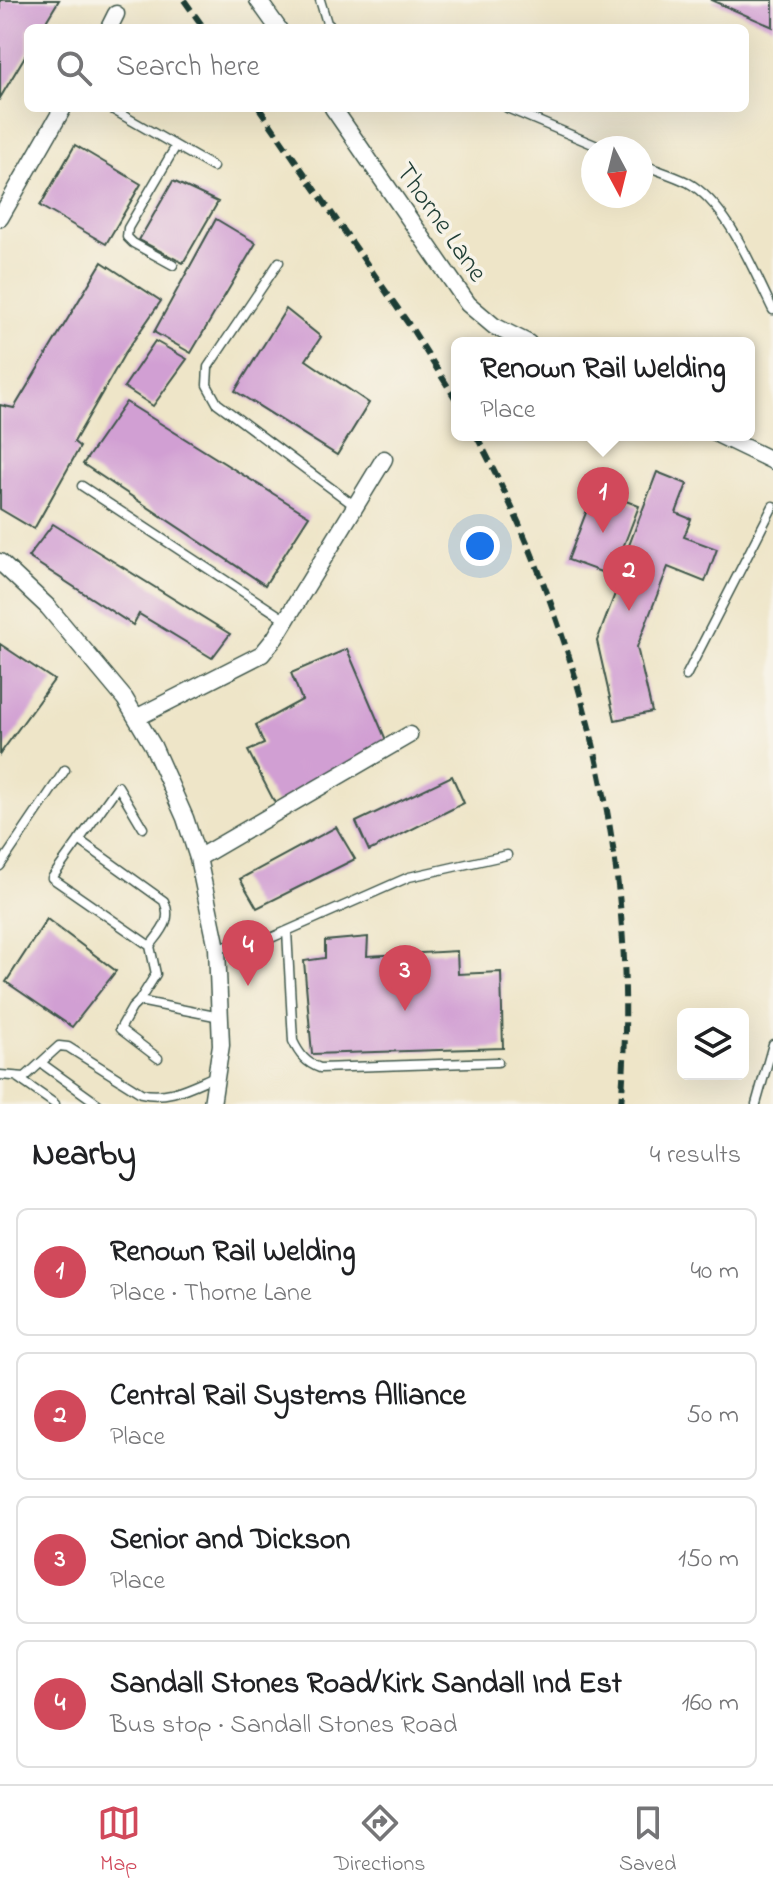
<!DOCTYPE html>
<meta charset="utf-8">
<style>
:root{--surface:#fff;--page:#f6f6f6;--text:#202124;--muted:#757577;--line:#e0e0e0;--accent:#d1495b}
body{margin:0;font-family:"Indie Flower",sans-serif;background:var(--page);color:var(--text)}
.controls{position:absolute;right:24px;bottom:24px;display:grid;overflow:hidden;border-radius:12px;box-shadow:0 8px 32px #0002}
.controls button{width:72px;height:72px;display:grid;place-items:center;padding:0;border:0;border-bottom:2px solid var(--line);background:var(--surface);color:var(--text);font:40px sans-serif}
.compass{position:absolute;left:581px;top:136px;width:72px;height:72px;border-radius:50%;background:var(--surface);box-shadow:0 8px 32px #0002;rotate:173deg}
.you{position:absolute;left:480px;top:546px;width:28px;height:28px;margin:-20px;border:6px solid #fff;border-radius:50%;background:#1a73e8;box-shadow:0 0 0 12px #1a73e833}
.badge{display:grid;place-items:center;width:52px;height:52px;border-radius:50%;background:var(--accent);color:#fff;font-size:26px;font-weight:700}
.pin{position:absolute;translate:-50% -66px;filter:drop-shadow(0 2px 4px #0008)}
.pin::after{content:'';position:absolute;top:42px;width:28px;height:24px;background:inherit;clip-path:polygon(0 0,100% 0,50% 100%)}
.popup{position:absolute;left:451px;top:337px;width:304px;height:104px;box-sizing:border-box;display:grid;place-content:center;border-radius:12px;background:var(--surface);filter:drop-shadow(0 2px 6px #0005);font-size:26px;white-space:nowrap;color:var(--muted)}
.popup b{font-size:30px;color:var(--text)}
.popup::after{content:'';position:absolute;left:50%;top:100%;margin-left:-16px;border:16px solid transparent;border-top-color:var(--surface)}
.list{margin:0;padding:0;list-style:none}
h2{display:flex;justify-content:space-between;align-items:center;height:104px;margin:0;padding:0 32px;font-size:34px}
h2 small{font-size:26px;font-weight:400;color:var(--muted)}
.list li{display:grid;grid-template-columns:52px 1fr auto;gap:24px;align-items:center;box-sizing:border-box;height:128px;margin:0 16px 16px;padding:0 16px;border:2px solid var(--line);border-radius:12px}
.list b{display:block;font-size:30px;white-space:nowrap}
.list p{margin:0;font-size:26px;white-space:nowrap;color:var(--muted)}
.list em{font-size:26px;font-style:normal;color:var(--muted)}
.icon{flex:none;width:44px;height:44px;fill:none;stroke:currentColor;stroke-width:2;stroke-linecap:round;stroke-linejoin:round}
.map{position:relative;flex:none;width:773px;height:1104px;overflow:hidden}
.search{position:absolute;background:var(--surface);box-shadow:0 8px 32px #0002;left:24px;right:24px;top:24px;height:88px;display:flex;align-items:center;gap:20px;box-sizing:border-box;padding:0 28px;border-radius:12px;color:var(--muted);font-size:30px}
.sheet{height:680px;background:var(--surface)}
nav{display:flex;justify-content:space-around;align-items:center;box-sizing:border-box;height:112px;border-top:2px solid var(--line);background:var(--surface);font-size:22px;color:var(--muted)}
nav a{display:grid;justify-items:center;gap:4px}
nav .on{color:var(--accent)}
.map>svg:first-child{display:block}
</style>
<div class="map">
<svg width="773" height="1104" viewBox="0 0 773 1104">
<rect width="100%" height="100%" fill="#f7f3e8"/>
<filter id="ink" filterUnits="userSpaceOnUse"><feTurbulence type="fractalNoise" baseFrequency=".0125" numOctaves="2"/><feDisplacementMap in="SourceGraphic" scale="16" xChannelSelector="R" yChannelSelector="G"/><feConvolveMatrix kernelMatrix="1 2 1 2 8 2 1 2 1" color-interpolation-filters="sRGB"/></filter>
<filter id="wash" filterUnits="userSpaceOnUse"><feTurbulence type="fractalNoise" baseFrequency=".006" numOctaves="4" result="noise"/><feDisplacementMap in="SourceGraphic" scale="32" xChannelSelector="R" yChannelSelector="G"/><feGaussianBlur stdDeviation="1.8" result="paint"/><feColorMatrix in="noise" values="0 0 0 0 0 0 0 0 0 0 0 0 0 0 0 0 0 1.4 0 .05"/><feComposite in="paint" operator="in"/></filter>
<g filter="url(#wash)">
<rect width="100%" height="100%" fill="#eee5c8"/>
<g id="blocks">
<path fill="#d19fd3" d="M0 0H59L42 28H28V51L0 98Z
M711 0H773V27Z
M75 145 141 184 106 244 40 206Z
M173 181 218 202 183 263 139 240Z
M216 219 256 243 191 353 154 332Z
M102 262 161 301 125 353 74 442 80 447 34 529 0 509V405L14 408Z
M286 309 321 337 306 360 369 403 337 455 235 391Z
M155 341 187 359 153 406 124 387Z
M126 402 309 516 265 585 83 464Z
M657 472 687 484 676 513 691 519 684 537 717 549 705 582 668 567 637 647 652 712 615 720 597 641 632 549 628 548Z
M595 489 639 506 612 576 568 560Z
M53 524 230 634 212 658 139 614 133 625 28 557Z
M0 644 54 680 0 754Z
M347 649 389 747 276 805 248 751 264 744 256 725 302 700 291 673Z
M452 776 464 803 369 851 356 822Z
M336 827 355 859 257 908 240 879Z
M47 919 116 971 72 1027 6 982Z
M368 937 367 956 457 951 458 974 501 972 503 1048 312 1054 304 961 325 958V941Z"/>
</g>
</g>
<g filter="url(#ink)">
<use href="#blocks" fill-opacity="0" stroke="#3e564a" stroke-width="2"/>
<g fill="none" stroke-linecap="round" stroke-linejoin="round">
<defs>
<path id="lane" d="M320 0 327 23 333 28
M110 108 213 167
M507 108 602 148
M641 164C656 170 673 175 687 182 728 204 753 270 773 310
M279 262 208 367 207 385 217 403 355 506
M173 265 133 243 127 237 128 228 176 146
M82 486 286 620
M686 676 773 506
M143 828 118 786 52 878 150 946 156 974 139 1001 220 1017
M79 840 164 901C173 921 161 931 150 946
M0 866 65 770
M287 931 293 1041C299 1054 306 1063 320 1068L498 1062
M217 948 271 938 409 877 507 855
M139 1001 132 1008 120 1029 158 1058
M41 1063 98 1104
M0 1075 25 1077 59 1046 68 1047 141 1093C168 1100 191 1086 215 1076
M18 1078 55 1104
M756 1104 773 1044"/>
<path id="street" d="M258 0 278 28
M109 28 116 14
M333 108 468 304 494 326 528 343
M0 218 63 108
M719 435 773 461
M0 562 48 607 125 699 153 746 185 818 198 858 217 948 221 1045 212 1104
M138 717 262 654 275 638 384 459
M198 858 409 735"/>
</defs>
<use href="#lane" stroke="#3e564a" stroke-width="11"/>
<use href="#street" stroke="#3e564a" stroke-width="19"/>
<use href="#lane" stroke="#fff" stroke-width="8"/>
<use href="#street" stroke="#fff" stroke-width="16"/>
<path stroke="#1f3d34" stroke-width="6" stroke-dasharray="12 6" stroke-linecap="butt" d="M184 0 204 28
M259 108 412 329 457 401
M476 435C583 636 642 875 621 1104"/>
</g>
</g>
<g text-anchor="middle" stroke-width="7" stroke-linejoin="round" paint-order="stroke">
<g font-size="28" fill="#1f3d34" stroke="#f7f3e8">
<text transform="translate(443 221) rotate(55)" y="10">Thorne Lane</text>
</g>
</g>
</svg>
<div class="controls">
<button><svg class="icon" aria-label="layers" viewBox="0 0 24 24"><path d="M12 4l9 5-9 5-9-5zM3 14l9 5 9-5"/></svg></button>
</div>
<svg class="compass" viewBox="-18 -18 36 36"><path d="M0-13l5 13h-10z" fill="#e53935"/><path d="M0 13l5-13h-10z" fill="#757577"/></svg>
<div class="you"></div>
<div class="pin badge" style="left:603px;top:533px">1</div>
<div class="popup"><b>Renown Rail Welding</b>Place</div>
<div class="pin badge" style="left:629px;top:611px">2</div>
<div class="pin badge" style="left:405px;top:1011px">3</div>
<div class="pin badge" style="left:248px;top:986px">4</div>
<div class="search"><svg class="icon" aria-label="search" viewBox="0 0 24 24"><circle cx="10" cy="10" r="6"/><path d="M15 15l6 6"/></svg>Search here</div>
</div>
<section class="sheet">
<h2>Nearby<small>4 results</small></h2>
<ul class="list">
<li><span class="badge">1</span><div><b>Renown Rail Welding</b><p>Place · Thorne Lane</p></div><em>40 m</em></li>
<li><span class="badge">2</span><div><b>Central Rail Systems Alliance</b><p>Place</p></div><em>50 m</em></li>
<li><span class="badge">3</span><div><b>Senior and Dickson</b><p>Place</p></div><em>150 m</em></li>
<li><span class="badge">4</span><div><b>Sandall Stones Road/Kirk Sandall Ind Est</b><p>Bus stop · Sandall Stones Road</p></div><em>160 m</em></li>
</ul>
</section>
<nav>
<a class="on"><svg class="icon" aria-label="map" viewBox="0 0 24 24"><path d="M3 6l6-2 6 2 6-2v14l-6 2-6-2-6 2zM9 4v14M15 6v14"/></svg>Map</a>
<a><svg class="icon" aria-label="directions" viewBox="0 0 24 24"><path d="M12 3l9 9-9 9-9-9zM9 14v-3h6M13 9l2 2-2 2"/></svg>Directions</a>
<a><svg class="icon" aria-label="saved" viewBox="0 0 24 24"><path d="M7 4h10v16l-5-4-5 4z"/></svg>Saved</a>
</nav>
